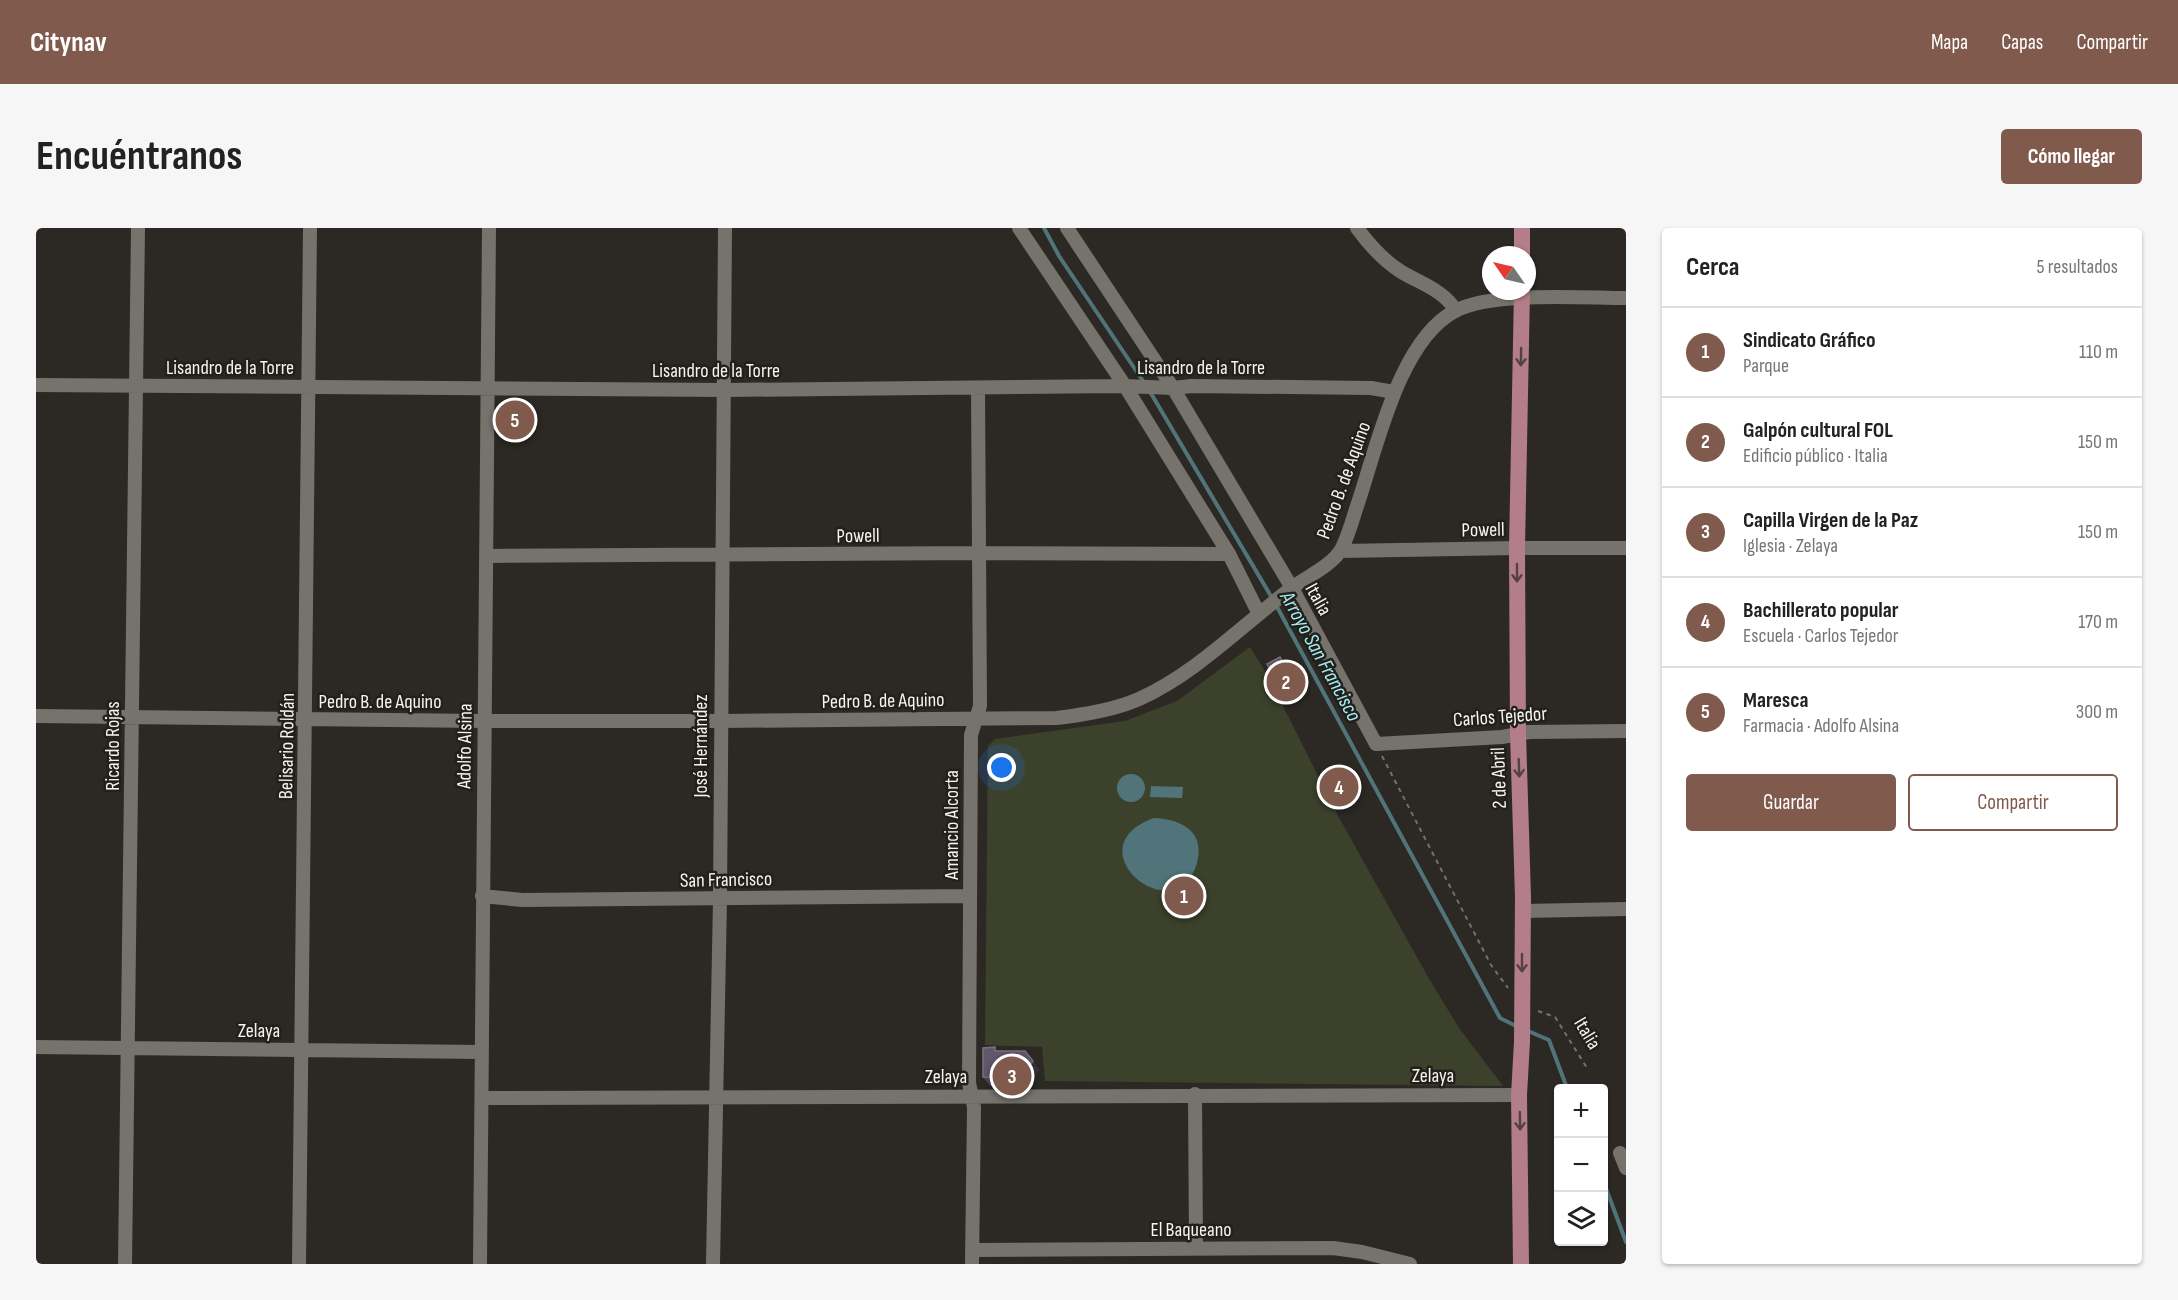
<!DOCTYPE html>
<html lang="es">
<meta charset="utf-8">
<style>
:root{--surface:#fff;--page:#f6f6f6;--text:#222;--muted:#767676;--line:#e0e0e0;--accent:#805b4d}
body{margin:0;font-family:"Sofia Sans Condensed",sans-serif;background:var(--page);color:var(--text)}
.controls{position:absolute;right:18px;bottom:18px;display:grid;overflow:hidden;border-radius:6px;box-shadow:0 2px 4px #0004}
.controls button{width:54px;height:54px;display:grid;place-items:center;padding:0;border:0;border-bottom:2px solid var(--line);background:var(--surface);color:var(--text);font:30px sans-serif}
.compass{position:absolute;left:1446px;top:18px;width:54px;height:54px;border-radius:50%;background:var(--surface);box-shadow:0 2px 4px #0004;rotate:304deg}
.you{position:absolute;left:966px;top:540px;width:21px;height:21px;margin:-15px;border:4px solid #fff;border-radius:50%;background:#1a73e8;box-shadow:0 0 0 9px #1a73e833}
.badge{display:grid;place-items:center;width:39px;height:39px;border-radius:50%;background:var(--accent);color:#fff;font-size:20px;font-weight:700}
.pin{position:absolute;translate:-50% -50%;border:3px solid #fff;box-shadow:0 2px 6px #0006}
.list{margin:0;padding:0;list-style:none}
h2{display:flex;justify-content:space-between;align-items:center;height:78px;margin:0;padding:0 24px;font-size:26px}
h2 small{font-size:20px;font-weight:400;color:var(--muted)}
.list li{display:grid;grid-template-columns:39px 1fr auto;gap:18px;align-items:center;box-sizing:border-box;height:90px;padding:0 24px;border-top:2px solid var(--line)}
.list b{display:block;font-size:22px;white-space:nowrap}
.list p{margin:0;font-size:20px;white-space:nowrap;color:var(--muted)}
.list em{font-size:20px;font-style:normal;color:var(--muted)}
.actions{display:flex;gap:12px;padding:18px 24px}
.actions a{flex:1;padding:14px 0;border:2px solid var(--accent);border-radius:6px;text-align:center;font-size:21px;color:var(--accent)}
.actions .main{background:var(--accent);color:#fff}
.icon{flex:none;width:33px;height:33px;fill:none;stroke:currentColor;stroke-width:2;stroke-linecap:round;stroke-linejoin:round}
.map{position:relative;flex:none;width:1590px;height:1036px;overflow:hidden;border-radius:6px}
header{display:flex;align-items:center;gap:36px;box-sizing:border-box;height:84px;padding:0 30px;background:var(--accent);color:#fff}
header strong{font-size:28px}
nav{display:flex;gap:33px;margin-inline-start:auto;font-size:21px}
.intro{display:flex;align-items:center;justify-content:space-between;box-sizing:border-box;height:144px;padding:0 36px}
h1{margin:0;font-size:42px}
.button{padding:15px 27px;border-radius:6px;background:var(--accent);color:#fff;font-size:21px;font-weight:700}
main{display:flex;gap:36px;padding:0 36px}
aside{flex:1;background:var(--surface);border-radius:6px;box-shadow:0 2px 4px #0004}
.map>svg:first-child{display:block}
</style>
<header>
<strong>Citynav</strong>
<nav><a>Mapa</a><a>Capas</a><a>Compartir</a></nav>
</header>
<div class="intro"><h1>Encuéntranos</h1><a class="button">Cómo llegar</a></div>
<main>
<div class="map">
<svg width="1590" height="1036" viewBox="0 0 1590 1036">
<rect width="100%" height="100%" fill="#2c2924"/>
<path fill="#3c412c" d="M1214 419 1232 448 1301 586 1392 749 1423 800 1467 858 1009 853 1006 819 949 817 952 518 959 511 1089 493 1141 473Z"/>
<path fill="#507479" d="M1081 560a14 14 0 1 1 28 0a14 14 0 1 1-28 0Z
M1115 558 1147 559 1146 570 1114 569Z
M1118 590C1147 591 1171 605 1160 638 1137 704 1036 619 1118 590Z"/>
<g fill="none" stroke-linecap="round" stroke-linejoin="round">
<path stroke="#507479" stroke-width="4" d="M1008 0 1023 28 1109 156
M1113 162 1236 370
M1240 377 1464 790 1482 799
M1492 803 1513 812 1531 860
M1568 955 1590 1014"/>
<path stroke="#73716c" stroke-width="2" stroke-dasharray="4.5 4.5" stroke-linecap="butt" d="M1346 528 1455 737 1472 760
M1502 783 1519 789 1551 840"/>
<path stroke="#76736d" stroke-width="14" d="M983 0 1089 158 1193 326 1223 386
M1031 0 1137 160 1256 360 1340 516 1466 509 1493 504 1590 503
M1321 0C1332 15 1347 32 1364 43 1383 55 1408 62 1420 83
M0 157 689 162 1089 158 1137 160 1156 158 1335 160 1358 164
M1305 323 1481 320H1590
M450 328 943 325 1193 326
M0 488 447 493H684L1020 490C1047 487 1078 482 1103 471 1161 445 1207 396 1257 359 1272 348 1297 337 1306 320 1312 308 1316 294 1320 281 1340 224 1362 113 1419 83 1457 63 1546 70 1590 70
M446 668 486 672 934 668
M1486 683 1590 681
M0 819 446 824
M1159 866 1160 1020
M446 870 1483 867
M1584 925 1590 940
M936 1022 1297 1020 1326 1024 1374 1036
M89 1036 102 0
M263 1036 274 0
M444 1036 453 0
M677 1036 684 671 689 0
M936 1036 938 879 933 855 935 507 944 478 942 160"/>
<path stroke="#b37d89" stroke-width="16" d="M1486 0V27
M1485 1036 1483 867 1486 814 1487 669 1482 506 1481 320 1486 63"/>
</g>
<path fill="#4f455b" d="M1244 429 1265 465 1252 472 1248 466Z
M959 819 961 823 997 833 1003 842 994 854H967V859L954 858 947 849Z"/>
<path fill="#3a323e" d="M997 833 1003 842 994 854 988 845Z
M960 845 967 854V859L961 850Z"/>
<path fill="#61586b" stroke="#787080" stroke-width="1.5" d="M1244 429 1261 459 1248 466 1231 436Z
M959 819V823H989L997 833 988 845H960L961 850 947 849V820Z"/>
<defs><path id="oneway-shaft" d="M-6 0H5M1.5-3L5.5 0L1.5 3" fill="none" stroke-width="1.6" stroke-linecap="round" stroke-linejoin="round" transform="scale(1.5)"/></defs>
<g stroke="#554141">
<use href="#oneway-shaft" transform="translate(1485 129) rotate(91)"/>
<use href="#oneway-shaft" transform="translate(1481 345) rotate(90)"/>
<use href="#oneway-shaft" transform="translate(1483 540) rotate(88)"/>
<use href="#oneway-shaft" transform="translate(1486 735) rotate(90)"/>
<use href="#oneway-shaft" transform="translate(1484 893) rotate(89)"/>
</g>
<g text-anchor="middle" stroke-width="5" stroke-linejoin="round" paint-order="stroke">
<g font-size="20" fill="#f5f4f0" stroke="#22201a">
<text x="194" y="146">Lisandro de la Torre</text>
<text x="1165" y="146">Lisandro de la Torre</text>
<text x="680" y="149">Lisandro de la Torre</text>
<text transform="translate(1307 252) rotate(-70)" y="7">Pedro B. de Aquino</text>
<text transform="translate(1447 301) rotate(-1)" y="7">Powell</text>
<text transform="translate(822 307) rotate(-1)" y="7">Powell</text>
<text transform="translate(1283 371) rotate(61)" y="7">Italia</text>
<text transform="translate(847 472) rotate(-1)" y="7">Pedro B. de Aquino</text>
<text x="344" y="480">Pedro B. de Aquino</text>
<text transform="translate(1464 488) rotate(-4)" y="7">Carlos Tejedor</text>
<text transform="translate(76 518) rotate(-90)" y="7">Ricardo Rojas</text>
<text transform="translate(250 518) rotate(-89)" y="7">Belisario Roldán</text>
<text transform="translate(428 518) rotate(-89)" y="7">Adolfo Alsina</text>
<text transform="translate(664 518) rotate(-90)" y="7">José Hernández</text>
<text transform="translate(1462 550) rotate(-92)" y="7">2 de Abril</text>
<text transform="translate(915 597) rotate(-90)" y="7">Amancio Alcorta</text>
<text transform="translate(690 651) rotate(-1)" y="7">San Francisco</text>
<text x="223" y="809">Zelaya</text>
<text transform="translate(1552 805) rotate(59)" y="7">Italia</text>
<text x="1397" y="854">Zelaya</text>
<text x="910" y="855">Zelaya</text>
<text x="1155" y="1008">El Baqueano</text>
</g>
<g font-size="21" font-style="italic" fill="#a6edf6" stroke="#22201a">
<text transform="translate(1285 428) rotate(61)" y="7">Arroyo San Francisco</text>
</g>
</g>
</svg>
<div class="controls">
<button>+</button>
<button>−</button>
<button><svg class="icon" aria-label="layers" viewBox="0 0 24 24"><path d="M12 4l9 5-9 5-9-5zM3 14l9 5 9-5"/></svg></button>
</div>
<svg class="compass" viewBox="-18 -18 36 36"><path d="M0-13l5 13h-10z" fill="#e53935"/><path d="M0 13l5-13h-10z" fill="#767676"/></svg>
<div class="you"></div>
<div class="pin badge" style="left:1148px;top:668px">1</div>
<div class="pin badge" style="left:1250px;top:454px">2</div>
<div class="pin badge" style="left:976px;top:848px">3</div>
<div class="pin badge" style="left:1303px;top:559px">4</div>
<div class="pin badge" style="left:479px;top:192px">5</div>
</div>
<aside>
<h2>Cerca<small>5 resultados</small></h2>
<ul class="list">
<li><span class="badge">1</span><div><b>Sindicato Gráfico</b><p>Parque</p></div><em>110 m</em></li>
<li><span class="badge">2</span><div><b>Galpón cultural FOL</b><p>Edificio público · Italia</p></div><em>150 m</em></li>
<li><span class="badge">3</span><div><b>Capilla Virgen de la Paz</b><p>Iglesia · Zelaya</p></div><em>150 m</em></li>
<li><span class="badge">4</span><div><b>Bachillerato popular</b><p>Escuela · Carlos Tejedor</p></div><em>170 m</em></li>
<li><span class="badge">5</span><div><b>Maresca</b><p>Farmacia · Adolfo Alsina</p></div><em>300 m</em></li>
</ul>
<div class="actions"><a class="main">Guardar</a><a>Compartir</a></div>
</aside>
</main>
